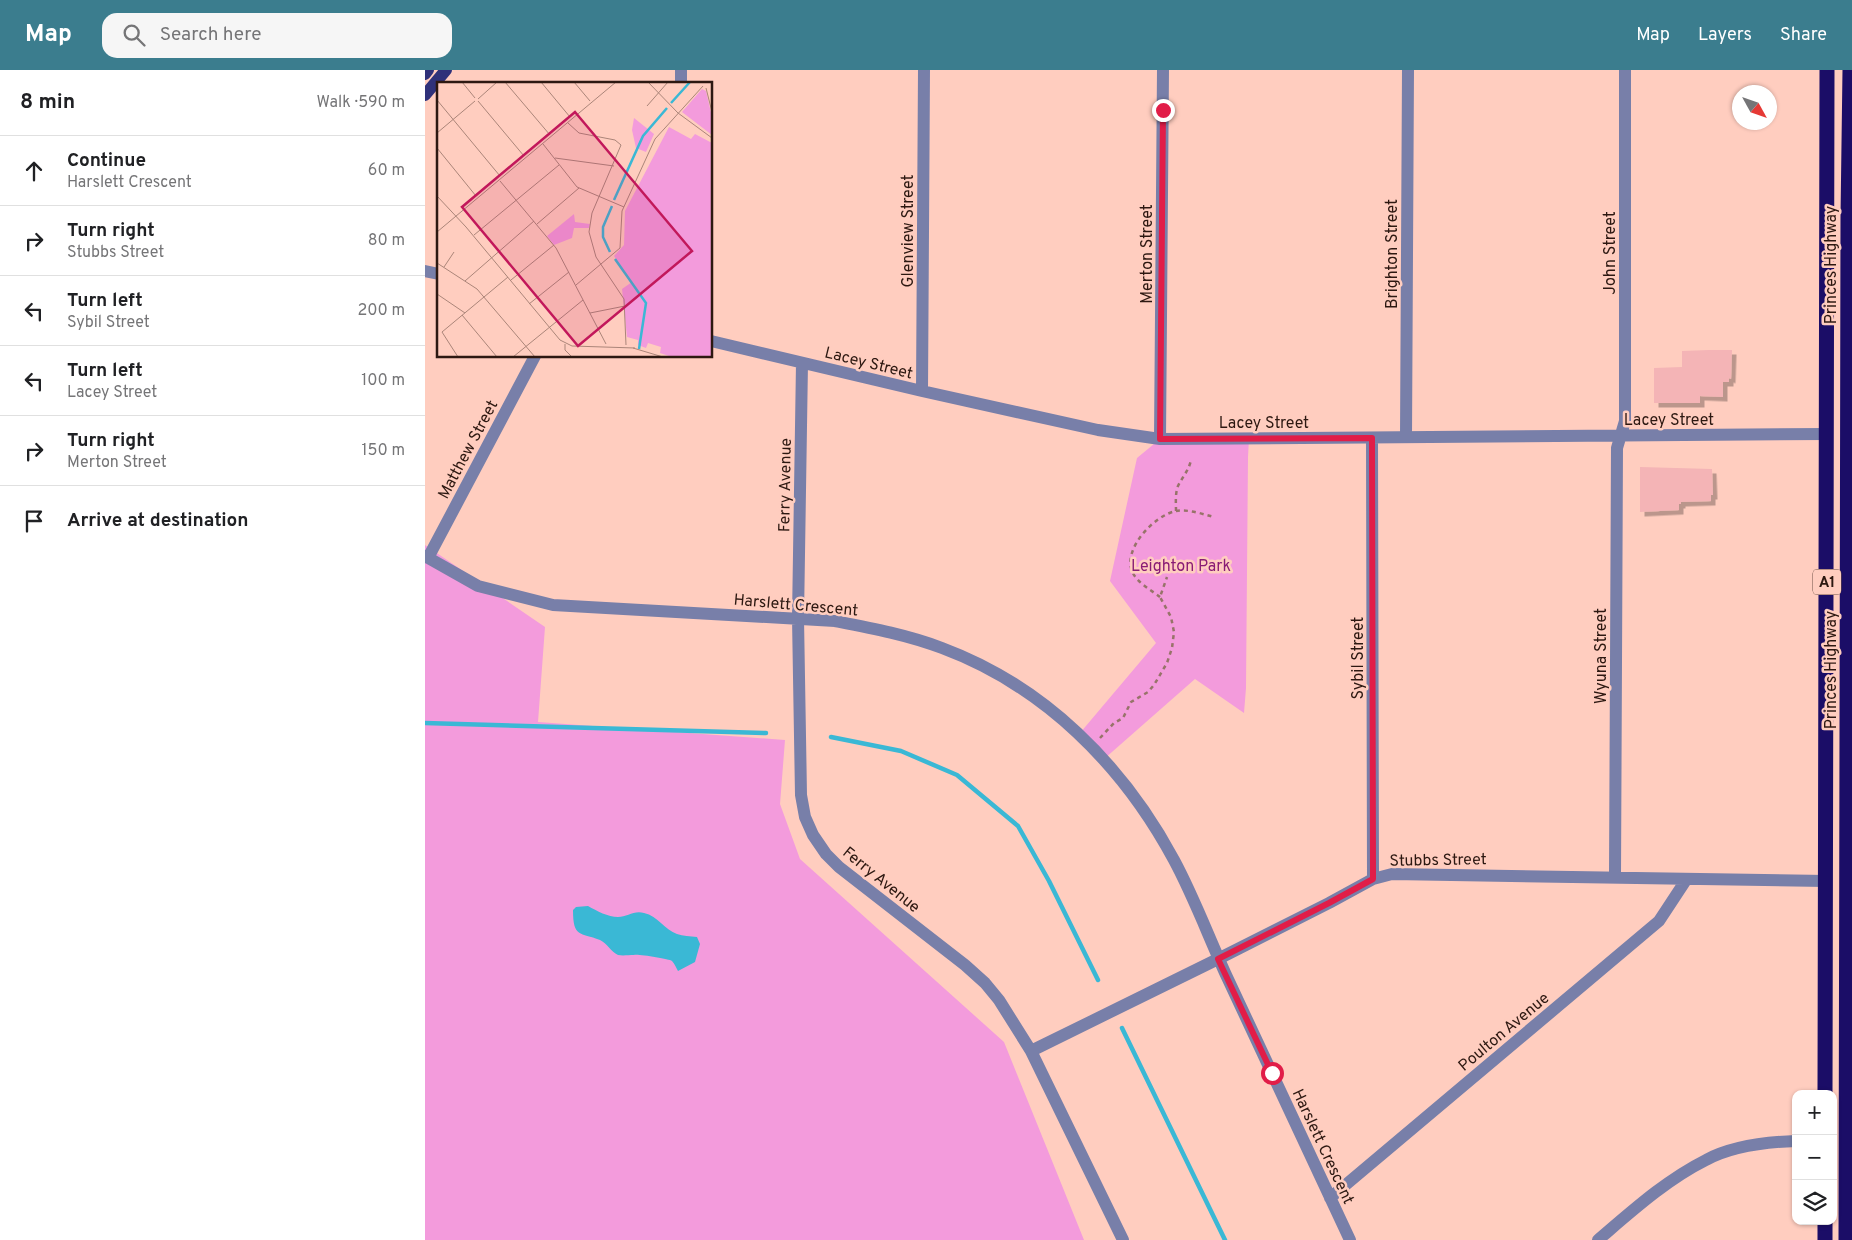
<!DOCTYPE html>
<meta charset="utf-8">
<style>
:root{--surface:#fff;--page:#f6f6f6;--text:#202124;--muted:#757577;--line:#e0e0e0;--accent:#3b7d8e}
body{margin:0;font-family:Overpass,sans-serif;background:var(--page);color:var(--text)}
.controls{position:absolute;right:15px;bottom:15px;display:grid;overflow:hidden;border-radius:10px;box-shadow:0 1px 4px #0004}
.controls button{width:45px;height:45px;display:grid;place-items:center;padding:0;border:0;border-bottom:1px solid var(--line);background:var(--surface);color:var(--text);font:25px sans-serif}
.compass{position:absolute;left:1307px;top:15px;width:45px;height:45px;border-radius:50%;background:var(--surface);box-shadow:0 1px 4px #0004;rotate:130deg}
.stop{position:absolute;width:15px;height:15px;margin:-11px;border:4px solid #e11d48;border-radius:50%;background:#fff}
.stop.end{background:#e11d48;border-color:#fff;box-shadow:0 1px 5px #0008}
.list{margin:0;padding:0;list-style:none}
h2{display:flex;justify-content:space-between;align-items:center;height:65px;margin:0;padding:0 20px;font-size:21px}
h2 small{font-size:16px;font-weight:400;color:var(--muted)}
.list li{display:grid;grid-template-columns:32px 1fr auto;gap:15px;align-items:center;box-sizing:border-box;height:70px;padding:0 20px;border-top:1px solid var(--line)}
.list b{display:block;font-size:19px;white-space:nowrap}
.list p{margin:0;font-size:16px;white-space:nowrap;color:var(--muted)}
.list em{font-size:16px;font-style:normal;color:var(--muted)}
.icon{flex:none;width:28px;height:28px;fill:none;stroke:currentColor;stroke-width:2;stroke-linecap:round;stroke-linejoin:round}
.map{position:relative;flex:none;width:1427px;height:1170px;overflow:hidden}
header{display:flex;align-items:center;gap:30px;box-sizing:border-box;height:70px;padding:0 25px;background:var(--accent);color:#fff}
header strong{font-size:24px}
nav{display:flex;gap:28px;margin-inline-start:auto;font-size:18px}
.search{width:350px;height:45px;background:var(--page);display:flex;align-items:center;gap:12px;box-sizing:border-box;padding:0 18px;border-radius:15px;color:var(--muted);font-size:19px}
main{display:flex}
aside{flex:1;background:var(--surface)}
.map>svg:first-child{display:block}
</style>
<header>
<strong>Map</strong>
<div class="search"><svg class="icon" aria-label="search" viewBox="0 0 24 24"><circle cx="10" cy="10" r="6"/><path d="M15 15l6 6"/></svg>Search here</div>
<nav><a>Map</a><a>Layers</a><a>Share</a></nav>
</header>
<main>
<aside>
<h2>8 min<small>Walk · 590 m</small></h2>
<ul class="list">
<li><svg class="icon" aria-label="ahead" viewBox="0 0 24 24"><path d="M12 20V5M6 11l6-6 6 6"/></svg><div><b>Continue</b><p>Harslett Crescent</p></div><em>60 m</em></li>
<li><svg class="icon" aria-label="right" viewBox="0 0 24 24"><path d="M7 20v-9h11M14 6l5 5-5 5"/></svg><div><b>Turn right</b><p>Stubbs Street</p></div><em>80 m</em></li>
<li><svg class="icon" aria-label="left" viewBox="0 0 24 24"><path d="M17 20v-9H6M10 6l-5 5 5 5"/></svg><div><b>Turn left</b><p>Sybil Street</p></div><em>200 m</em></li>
<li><svg class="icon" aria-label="left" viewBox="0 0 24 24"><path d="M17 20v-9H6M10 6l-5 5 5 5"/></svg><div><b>Turn left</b><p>Lacey Street</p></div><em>100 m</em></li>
<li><svg class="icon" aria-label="right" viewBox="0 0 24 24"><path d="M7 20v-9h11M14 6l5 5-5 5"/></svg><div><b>Turn right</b><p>Merton Street</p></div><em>150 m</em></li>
<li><svg class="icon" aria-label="arrive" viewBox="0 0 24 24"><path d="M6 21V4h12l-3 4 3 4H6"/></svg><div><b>Arrive at destination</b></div></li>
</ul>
</aside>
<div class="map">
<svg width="1427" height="1170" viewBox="0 0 1427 1170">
<defs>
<filter id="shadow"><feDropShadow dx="4.5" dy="4.5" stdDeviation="0" flood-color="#0004"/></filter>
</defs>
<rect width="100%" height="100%" fill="#ffcdbf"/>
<path fill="#f39bdc" d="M824 368 823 387 821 618 819 643 770 609 679 689 655 663 731 573 685 511 712 388 735 369Z
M0 475 120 557 113 652 360 670 355 734 375 789 579 972 659 1170H0Z"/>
<path fill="#3ab8d5" d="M163 836C172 841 183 847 193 847 202 847 209 840 219 843 233 846 240 860 252 864 258 866 265 866 272 867L275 874 270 892 253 901C251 898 250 894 247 891 244 889 214 884 209 885 203 885 198 886 193 885 186 882 182 873 175 870 155 862 148 868 148 840L151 837Z"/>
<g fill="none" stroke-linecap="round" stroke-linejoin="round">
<path stroke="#3ab8d5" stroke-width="4.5" d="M0 653 341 663
M406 667 476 681 532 705 593 756 624 811 673 910
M697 958 800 1170"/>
</g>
<path fill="#f4b4b6" filter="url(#shadow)" d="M1284 280H1307L1306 309 1304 308V312H1298V327L1275 326V333H1229V298L1257 297V281Z
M1215 397 1287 399 1288 425H1286V431L1256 432V434H1254V440L1215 442Z"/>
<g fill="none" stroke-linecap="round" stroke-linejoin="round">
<path stroke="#977369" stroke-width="2.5" stroke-dasharray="4 4" stroke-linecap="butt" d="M751 441C751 433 750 424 753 416 758 406 764 400 766 390
M735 527C726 520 711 512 707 501 698 478 730 445 751 441 764 439 777 444 789 447
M675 668 689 653 698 648 706 632 723 622 729 615 742 593 747 578 749 562 746 547 735 527 742 507"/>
<path stroke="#787fa9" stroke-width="12" d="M256 14V0
M0 201 14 204
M286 271 497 321 673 360 735 369 1402 364
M377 293 373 548 376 725 380 747 388 765 401 784 414 797 540 895 560 913 574 930 606 981 698 1170
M497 321 499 0
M981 367 983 0
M947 368 948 809
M735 369 738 0
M0 486 53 516 128 535 410 551C446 558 483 565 517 578 619 616 698 695 749 790 769 827 784 868 802 907 843 994 884 1082 925 1170
M3 488 110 286
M1190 807 1192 378 1200 351V0
M606 981 793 889 904 833 948 809 967 804 1401 811
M905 1128 1234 851 1261 810
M1173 1170C1207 1141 1241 1110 1281 1090 1307 1076 1341 1072 1371 1071"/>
<path stroke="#2f317a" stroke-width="12" d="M0 4 3 0
M0 25 21 0"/>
<path stroke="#1b0d67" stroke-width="15" d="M1400 1024 1402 0
M1400 1170V1151
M1421 1170 1423 147 1425 0"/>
</g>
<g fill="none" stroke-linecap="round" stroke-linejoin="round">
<path stroke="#e11d48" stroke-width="6" d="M738 40 735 369 947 368 948 809 904 833 793 889 847 1003"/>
</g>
<g text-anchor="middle" stroke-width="5" stroke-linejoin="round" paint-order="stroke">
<rect fill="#ffcdbf" stroke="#6c4e45" stroke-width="1" x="1388" y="499.5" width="28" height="25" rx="4"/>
<g font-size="15" font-weight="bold" fill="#2d1811">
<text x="1402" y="517">A1</text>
</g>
<g font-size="16" fill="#2d1811" stroke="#ffcdbf">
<text transform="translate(482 161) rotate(-90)" y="6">Glenview Street</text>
<text transform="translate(1184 183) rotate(-90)" y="6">John Street</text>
<text transform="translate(721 184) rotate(-90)" y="6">Merton Street</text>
<text transform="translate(966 184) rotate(-90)" y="6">Brighton Street</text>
<text transform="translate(1405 195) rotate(-90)" y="6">Princes Highway</text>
<text transform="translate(444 292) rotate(14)" y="6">Lacey Street</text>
<text x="1244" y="355">Lacey Street</text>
<text x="839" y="358">Lacey Street</text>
<text transform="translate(42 379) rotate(-62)" y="6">Matthew Street</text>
<text transform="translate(359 415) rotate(-89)" y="6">Ferry Avenue</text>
<text transform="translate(371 534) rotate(5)" y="6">Harslett Crescent</text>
<text transform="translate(1175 586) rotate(-90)" y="6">Wyuna Street</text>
<text transform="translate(932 588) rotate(-90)" y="6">Sybil Street</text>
<text transform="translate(1405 600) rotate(-90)" y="6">Princes Highway</text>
<text transform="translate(1013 789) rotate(-1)" y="6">Stubbs Street</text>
<text transform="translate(457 809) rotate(39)" y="6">Ferry Avenue</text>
<text transform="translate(1078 961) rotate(-40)" y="6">Poulton Avenue</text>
<text transform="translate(899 1076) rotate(65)" y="6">Harslett Crescent</text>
</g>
<g font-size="16" fill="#891b75" stroke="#ffcdbf">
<text x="756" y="501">Leighton Park</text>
</g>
</g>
<g transform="translate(12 12)">
<rect width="275" height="275" fill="#ffcdbf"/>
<path d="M265 7 269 9 275 35V53L245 30ZM197 36 217 52 209 70 199 66 195 48ZM232 45 254 57 258 52 275 61V275H235L223 271 224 265 211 261 209 266 201 263V258L190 255 185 207 195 200 177 174 187 163 188 129ZM137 132 138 140 153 142 152 146H137L135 156 117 163 110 154Z" fill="#f39bdc"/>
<path fill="none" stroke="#3ab8d5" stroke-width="2.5" d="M234 21 253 0M177 118 206 54 230 26M173 170 166 155V145L175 124M178 177 209 221 202 267"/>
<path fill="none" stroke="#ab8579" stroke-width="1" d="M25 0 38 16M68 0 113 53M104 0 133 35M137 0 153 19M211 0 241 31 275 56M269 6 275 30M41 17 60 0M0 18 63 94M41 19 87 74M210 24 231 0M131 41 142 51 178 58 184 63 155 131 152 150 159 175 187 217 189 263M0 51 38 19M106 62 140 105 187 125M0 66 39 114M118 76 177 84M63 99 119 166 169 262M0 114 29 145 123 258 135 264 198 266M100 142 142 106M0 150 179 0M37 153 122 83M0 181 40 207 98 275M7 185 17 170M74 198 117 163M28 199 97 139M139 203 183 166 185 129 218 57 266 4M0 212 28 231M92 222 132 190M153 231 188 224M25 233 60 275M128 262V268L135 275M196 266 226 275M21 275 5 250 71 195M76 275 146 218"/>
<path fill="#c2185b" fill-opacity="0.15" stroke="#c2185b" stroke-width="2.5" d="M138 30 255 169 141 264 25 125Z"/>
<rect width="275" height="275" fill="none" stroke="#2d1811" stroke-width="2.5"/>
</g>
</svg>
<div class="controls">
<button>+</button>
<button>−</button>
<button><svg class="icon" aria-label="layers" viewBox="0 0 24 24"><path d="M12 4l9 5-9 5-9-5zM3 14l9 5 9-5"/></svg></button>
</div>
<svg class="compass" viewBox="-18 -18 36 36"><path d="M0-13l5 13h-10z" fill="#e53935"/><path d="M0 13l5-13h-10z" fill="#757577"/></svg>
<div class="stop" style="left:847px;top:1003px"></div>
<div class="stop end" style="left:738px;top:40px"></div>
</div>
</main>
